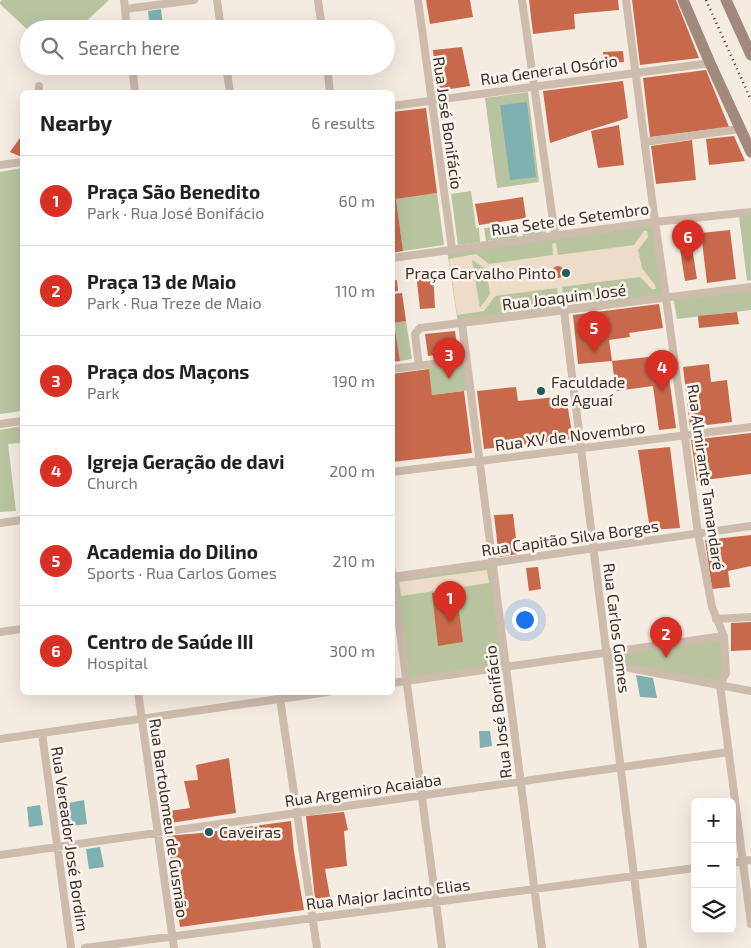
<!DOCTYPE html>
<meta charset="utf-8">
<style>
:root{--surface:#fff;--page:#f2f2f2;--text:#202124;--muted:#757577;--line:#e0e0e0;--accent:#d93025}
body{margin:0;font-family:"Exo 2",sans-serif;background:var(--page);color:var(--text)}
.controls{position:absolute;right:15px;bottom:15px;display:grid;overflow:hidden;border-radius:8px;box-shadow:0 5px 20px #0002}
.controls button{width:45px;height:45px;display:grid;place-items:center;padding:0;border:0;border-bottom:1px solid var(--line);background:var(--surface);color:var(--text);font:25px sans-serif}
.you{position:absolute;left:524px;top:619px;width:18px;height:18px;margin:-12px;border:4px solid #fff;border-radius:50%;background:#1a73e8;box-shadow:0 0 0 8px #1a73e833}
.badge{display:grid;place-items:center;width:32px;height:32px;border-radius:50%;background:var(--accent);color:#fff;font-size:16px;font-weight:700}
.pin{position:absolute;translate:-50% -41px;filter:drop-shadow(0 1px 2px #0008)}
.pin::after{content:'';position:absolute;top:26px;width:18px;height:15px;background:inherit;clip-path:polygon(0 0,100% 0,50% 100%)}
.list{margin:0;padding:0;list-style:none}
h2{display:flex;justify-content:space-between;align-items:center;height:65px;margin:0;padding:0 20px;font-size:21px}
h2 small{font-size:16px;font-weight:400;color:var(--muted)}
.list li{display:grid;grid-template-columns:32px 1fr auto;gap:15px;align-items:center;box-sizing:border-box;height:90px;padding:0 20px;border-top:1px solid var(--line)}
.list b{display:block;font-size:19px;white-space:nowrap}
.list p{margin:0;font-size:16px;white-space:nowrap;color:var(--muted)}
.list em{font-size:16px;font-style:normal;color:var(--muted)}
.icon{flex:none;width:28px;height:28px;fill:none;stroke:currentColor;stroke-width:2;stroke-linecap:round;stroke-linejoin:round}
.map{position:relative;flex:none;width:751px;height:948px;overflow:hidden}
.search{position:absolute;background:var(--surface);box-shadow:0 5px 20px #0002;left:20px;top:20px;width:375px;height:55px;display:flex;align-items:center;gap:12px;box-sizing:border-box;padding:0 18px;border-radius:28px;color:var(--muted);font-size:19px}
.panel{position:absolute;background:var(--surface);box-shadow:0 5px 20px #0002;left:20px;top:90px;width:375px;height:605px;border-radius:8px}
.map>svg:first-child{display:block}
</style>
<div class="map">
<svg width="751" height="948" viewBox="0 0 751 948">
<rect width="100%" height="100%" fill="#f4ebe1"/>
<path fill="#b8c4a0" d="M2 0H109L78 29H29V31L0 4V2Z
M528 92 539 182 497 188 485 98Z
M22 168V411L0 414V172Z
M471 191 476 228H479L480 242 458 245 451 194Z
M437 193 444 245 403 251 396 199Z
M751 215V280L747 281 739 216Z
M544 220 546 233 523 236 521 223Z
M655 222 666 298 458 324 447 250Z
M515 224 517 237 486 241 484 228Z
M751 287V310L677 319 673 297Z
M406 321 412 359 400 361 394 323Z
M466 360 470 390 432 395 428 365Z
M22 426V443L8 444 16 511 0 512V430Z
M493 562 507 667 407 681 393 577Z
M724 636 726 673 720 685 608 664 606 653Z"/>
<path fill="#ecdcc8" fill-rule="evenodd" d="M644 231H647L648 237 638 250 642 268 655 285 656 289H652L640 277 599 282 562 287 564 301 559 302 557 288 495 296 484 311 457 315 449 259 476 254 489 264 553 255 552 244 556 243 558 255 634 245ZM472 260 486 269 490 294 480 308Z
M487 570 489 583 401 596 399 582Z"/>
<path fill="#7fb0b2" d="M161 9 163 27 150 29 148 11Z
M527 102 536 177 510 180 500 105Z
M636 675 653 678 657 698 640 697Z
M479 731H490L492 746 480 748Z
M84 800 87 824 65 827 63 804Z
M40 805 43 825 29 827 27 807Z
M100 847 104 867 89 869 86 849Z"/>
<path fill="#c8694b" d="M426 0H470L473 17 430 24Z
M529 0H618L619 10 574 14 575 29 533 34Z
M632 0H676L699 58 640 65Z
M462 47 470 86 437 91 433 50Z
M623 51 624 62 605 63 603 52Z
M706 70 729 127 650 137 643 78Z
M623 81 628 118 586 131 550 143 543 91Z
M426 108 437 193 396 199 403 251 392 253V112Z
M619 125 624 165 598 168 591 131Z
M22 135V156H19L10 152Z
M734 136 745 161 709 165 706 139Z
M692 140 696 180 656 184 651 146Z
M523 197 526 218 479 225 475 204Z
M730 230 736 279 707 283 701 233Z
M691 241 697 279 685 281 679 243Z
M552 272a6 6 0 1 1 12 0a6 6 0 1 1-12 0Z
M433 271 435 308 420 309 416 273Z
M397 280 398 291 392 292V281Z
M402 293 406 321 394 323 400 361 392 362V294Z
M659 304 663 328 629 333 630 337 609 340 612 361 578 364 573 315Z
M737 312 739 324 699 328 698 316Z
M455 331 458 352 428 356 425 334Z
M666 355 676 428 659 430 653 386 616 391 612 361Z
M709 364 711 382 727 380 732 422 690 427 683 367Z
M429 369 432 395 464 391 472 453 392 462V374Z
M516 387 518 401 566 396 573 439 484 449 477 391Z
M751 433V474L697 481 691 440Z
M670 447 680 528 650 530 638 450Z
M513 514 518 554 499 557 494 515Z
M751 535V566L728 571 730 587 712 589 705 540Z
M538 567 541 589 529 591 526 568Z
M456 589 463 642 438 646 432 593Z
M751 622V650L731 651V623Z
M229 758 236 813 164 824 162 812 190 808 184 781 198 780 196 765Z
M344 812 348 830 344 831 347 866 325 869 332 908H316L306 816Z
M291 821 294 852 304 910 180 927 172 868 167 836 201 833Z"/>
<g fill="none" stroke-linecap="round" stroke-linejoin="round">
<path stroke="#cdbbac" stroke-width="8" d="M124 0 127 29
M217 0 221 29
M318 0 322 29
M418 0 452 249
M522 0 555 235
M626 0 655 222 666 298 698 533 712 607 724 636 726 673 720 685 751 924
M125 9 194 0
M132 66 135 92
M226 66 230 92
M327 66 330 92
M39 86V92
M392 106 710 63
M645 142 740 129
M0 165 22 162
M392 258 655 222 751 212
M564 311 643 948
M462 324 542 948
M419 366 415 334 420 328 751 287
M392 369 466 360
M0 424 22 421
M392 472 751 427
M0 523 22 520
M392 571 442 948
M392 577 751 526
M716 619 751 617
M0 632 22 629
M608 664 751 691
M392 683 724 636
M138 692 174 948
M279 692 317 948
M42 733 71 948
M0 739 328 692
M0 855 729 752
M732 863 751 860
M85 948 695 868"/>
<path stroke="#a18a7d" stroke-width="11" d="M683 0 710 63 751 152
M726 0 751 55"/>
<path stroke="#3b302b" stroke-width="2.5" stroke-dasharray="1 4" stroke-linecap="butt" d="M706 0 751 100"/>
</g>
<g fill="#1f5a5e" stroke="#fbf5ee" stroke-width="2">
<circle cx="566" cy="273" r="5"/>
<circle cx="541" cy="391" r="5"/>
<circle cx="209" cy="832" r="5"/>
</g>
<g text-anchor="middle" stroke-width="5" stroke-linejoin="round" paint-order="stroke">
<g font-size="16" fill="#3b302b" stroke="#fbf5ee">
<text transform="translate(549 70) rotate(-8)" y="6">Rua General Osório</text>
<text transform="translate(448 123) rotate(82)" y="6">Rua José Bonifácio</text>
<text transform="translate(570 219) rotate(-8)" y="6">Rua Sete de Setembro</text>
<text transform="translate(564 297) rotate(-7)" y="6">Rua Joaquim José</text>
<text transform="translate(570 436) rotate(-7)" y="6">Rua XV de Novembro</text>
<text transform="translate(706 477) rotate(82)" y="6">Rua Almirante Tamandaré</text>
<text transform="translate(570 538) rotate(-8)" y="6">Rua Capitão Silva Borges</text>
<text transform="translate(617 628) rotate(83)" y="6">Rua Carlos Gomes</text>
<text transform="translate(498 712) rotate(-97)" y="6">Rua José Bonifácio</text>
<text transform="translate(363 790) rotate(-8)" y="6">Rua Argemiro Acaiaba</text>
<text transform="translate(169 818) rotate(82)" y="6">Rua Bartolomeu de Gusmão</text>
<text transform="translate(70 839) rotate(82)" y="6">Rua Vereador José Bordim</text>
<text transform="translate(388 894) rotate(-7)" y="6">Rua Major Jacinto Elias</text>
</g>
<g font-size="16" fill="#3b302b" stroke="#fbf5ee" text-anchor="start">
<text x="556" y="279" text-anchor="end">Praça Carvalho Pinto</text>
<text x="551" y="388">Faculdade<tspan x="551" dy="18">de Aguaí</tspan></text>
<text x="219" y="838">Caveiras</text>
</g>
</g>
</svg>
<div class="controls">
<button>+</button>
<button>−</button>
<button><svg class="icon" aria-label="layers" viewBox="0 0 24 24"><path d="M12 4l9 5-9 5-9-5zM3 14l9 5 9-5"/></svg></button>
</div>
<div class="you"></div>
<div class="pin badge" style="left:450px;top:622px">1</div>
<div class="pin badge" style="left:666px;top:658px">2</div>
<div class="pin badge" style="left:449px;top:379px">3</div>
<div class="pin badge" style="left:662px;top:391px">4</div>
<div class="pin badge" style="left:594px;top:352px">5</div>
<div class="pin badge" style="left:688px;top:261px">6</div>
<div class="search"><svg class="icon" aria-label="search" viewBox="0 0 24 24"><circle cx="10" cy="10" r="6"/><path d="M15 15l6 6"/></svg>Search here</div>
<section class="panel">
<h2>Nearby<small>6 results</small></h2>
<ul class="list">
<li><span class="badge">1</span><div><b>Praça São Benedito</b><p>Park · Rua José Bonifácio</p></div><em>60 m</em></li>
<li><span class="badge">2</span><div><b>Praça 13 de Maio</b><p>Park · Rua Treze de Maio</p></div><em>110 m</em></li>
<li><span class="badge">3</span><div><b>Praça dos Maçons</b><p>Park</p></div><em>190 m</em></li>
<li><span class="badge">4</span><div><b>Igreja Geração de davi</b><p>Church</p></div><em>200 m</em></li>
<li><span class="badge">5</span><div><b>Academia do Dilino</b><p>Sports · Rua Carlos Gomes</p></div><em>210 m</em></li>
<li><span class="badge">6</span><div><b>Centro de Saúde III</b><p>Hospital</p></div><em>300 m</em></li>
</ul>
</section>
</div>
